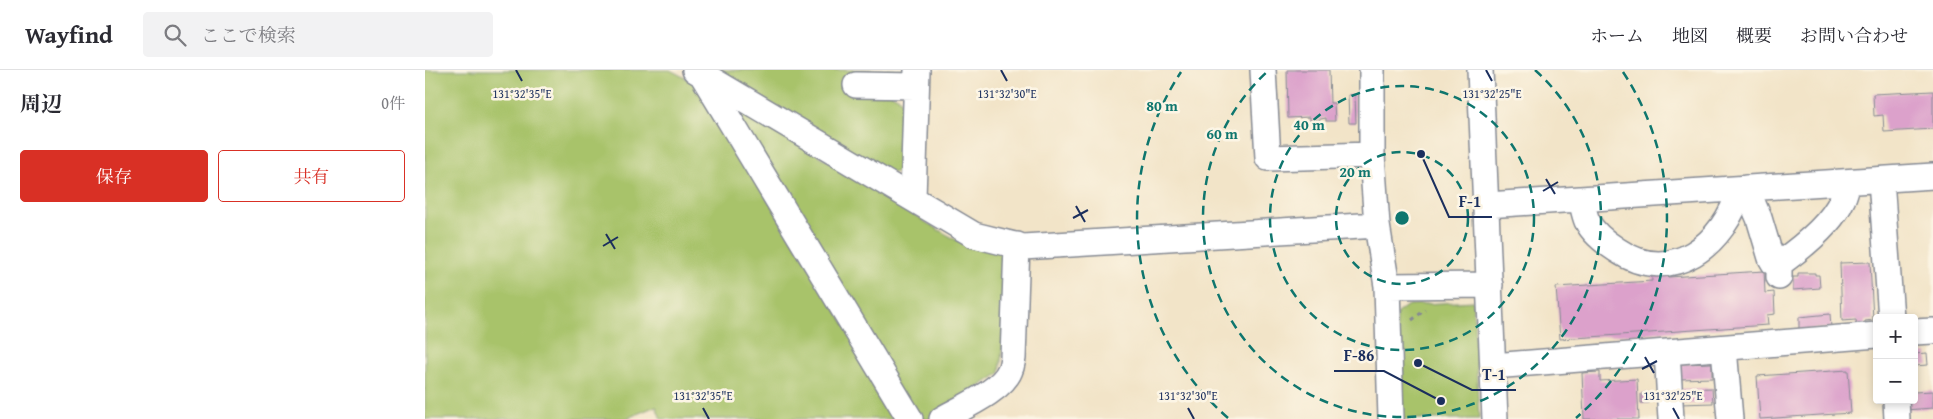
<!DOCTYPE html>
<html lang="ja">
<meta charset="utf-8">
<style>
:root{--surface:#fff;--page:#f2f2f3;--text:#2b2b33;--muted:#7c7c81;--line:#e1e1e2;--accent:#d93025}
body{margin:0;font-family:"Gentium Book Plus","Noto Serif JP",serif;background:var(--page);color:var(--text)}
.controls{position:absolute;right:15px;bottom:15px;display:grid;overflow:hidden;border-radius:5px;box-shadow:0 2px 8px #0003}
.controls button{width:45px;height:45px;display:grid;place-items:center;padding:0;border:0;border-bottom:1px solid var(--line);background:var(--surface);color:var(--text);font:25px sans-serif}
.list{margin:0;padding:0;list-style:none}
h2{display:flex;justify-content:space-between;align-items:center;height:65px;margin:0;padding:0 20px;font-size:21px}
h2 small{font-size:16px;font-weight:400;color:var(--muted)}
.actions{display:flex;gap:10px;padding:15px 20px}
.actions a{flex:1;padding:11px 0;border:1px solid var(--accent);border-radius:5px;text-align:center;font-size:18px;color:var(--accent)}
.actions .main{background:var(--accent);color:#fff}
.icon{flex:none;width:28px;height:28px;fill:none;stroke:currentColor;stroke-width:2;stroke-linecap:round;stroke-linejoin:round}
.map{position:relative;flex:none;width:1508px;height:349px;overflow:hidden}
header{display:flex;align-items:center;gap:30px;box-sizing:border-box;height:70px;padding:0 25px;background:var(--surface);border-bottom:1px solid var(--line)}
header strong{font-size:24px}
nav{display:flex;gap:28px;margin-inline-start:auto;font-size:18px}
.search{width:350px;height:45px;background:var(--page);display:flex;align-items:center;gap:12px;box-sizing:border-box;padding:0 18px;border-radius:5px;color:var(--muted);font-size:19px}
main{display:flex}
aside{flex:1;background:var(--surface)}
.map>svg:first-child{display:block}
</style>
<header>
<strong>Wayfind</strong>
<div class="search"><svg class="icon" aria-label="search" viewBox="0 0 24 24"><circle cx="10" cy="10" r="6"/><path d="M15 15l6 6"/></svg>ここで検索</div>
<nav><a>ホーム</a><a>地図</a><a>概要</a><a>お問い合わせ</a></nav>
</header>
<main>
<aside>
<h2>周辺<small>0件</small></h2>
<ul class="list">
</ul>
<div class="actions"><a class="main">保存</a><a>共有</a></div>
</aside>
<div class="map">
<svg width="1508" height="349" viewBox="0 0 1508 349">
<rect width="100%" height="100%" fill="#fcf5e5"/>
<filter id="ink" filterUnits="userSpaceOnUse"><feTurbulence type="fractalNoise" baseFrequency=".02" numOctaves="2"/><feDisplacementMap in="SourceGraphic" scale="10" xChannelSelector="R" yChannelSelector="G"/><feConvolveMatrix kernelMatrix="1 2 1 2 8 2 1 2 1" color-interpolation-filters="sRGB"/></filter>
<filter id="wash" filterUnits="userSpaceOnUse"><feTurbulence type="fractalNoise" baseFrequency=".0096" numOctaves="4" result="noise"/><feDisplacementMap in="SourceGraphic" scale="20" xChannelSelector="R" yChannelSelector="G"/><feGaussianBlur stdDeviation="1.12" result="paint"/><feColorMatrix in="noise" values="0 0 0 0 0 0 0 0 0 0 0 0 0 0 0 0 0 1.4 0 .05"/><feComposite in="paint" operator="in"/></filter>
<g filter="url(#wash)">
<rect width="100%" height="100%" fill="#f2e4c8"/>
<path fill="#a8c36a" stroke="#627964" d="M0 0H245L274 15 477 349H236L231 336 200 349H0Z
M288 0H481L472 6 463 5 459 1H435L433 4 474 28 480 36V93L472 102 464 103Z
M291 21 507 156 531 170 585 186 575 303 506 349H488Z
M1048 231 1054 349H970L972 243 983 235Z"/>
<g id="blocks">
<path fill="#dca1cb" d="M862 0H904L905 33H909L910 51H901V48L885 51V47L863 48Z
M1508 21V59L1459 62 1458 45 1449 46 1448 24Z
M923 25H930L931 53H924Z
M1243 188 1244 207 1339 201 1340 223 1349 222 1350 244 1342 245 1343 255 1135 269 1131 217 1227 211 1226 189Z
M1445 192 1448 250 1440 251V256H1432L1431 250 1417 251 1415 193Z
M1373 203H1390V205H1394L1395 218 1368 220V207H1373Z
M1405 244 1406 258 1374 260V247Z
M1502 283 1503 295 1489 296V284Z
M1287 293V308L1254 309V294Z
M1423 300 1426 343 1335 349 1332 306Z
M1175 302V311L1212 309 1214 349H1159L1157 303Z
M1287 318 1288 333 1255 334 1254 319Z
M1508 321V338L1480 340 1479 330H1489V322Z
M1224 323V333H1216V324Z"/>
</g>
</g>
<g filter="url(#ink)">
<use href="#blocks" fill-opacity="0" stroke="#868a93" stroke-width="1"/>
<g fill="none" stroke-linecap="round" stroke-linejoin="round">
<defs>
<path id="minor" d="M270 0 549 165 598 177 952 155
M838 0 843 88 947 85
M947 0V85L952 155 962 216 966 349
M1055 0 1070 349
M278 6 485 349
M431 15 491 16
M1456 110 1466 248
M1321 118 1334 148 1346 188 1349 193 1354 194
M488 128 492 0
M1156 129C1158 136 1159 144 1162 151 1168 163 1181 173 1192 180 1246 217 1300 174 1315 119
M1062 135 1508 106
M1354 207V194C1375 179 1406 155 1417 130 1420 125 1421 118 1423 112
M962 216 1065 215
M1489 262 1508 261
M1299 278 1305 349
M1242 282 1246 349
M1068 296 1452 265
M1471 330 1472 349
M517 349C536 338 577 321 585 300 587 296 587 292 588 288L592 175"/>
</defs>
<use href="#minor" stroke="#868a93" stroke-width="28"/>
<path stroke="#868a93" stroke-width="3" stroke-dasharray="4 4" stroke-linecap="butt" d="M987 250 1000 240"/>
<use href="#minor" stroke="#fff" stroke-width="25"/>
</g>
</g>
<path fill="none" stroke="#1b2f5e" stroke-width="2" d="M91 0 97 11M576 0 582 11M1061 0 1067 11M1121 109 1130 124M1118 121 1133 112M651 136 660 152M648 148 663 140M181 164 190 179M178 176 193 167M1220 287 1229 303M1217 299 1232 291M278 338 284 349M763 338 769 349M1248 338 1254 349"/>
<g fill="none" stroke="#0f766e" stroke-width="2.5" stroke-dasharray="9 6">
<circle cx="977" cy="148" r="66"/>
<circle cx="977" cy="148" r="132"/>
<path d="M1110 0A199 199 0 1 1 844 0"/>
<path d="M803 348A265 265 0 0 1 756 2M1198 2A265 265 0 0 1 1151 348"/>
</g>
<g font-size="12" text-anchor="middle" fill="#1b2f5e" stroke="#fcf5e5" stroke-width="5" stroke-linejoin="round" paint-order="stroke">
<text x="97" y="28">131°32'35"E</text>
<text x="582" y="28">131°32'30"E</text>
<text x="1067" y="28">131°32'25"E</text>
<text x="278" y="330">131°32'35"E</text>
<text x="763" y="330">131°32'30"E</text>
<text x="1248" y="330">131°32'25"E</text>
</g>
<circle cx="977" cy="148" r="8" fill="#0f766e" stroke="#fcf5e5" stroke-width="2.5"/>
<g font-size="15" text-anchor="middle" font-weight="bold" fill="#0f766e" stroke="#fcf5e5" stroke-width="5" stroke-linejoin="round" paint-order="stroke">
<text x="737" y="41">80 m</text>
<text x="884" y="60">40 m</text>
<text x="797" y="69">60 m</text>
<text x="930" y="107">20 m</text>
</g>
<path fill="none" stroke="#1b2f5e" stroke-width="2" d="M996 84L1024 147H1067M1016 331L959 301H909M993 293L1047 320H1091"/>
<g fill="#1b2f5e" stroke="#fcf5e5" stroke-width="2">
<circle cx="996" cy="84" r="5"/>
<circle cx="1016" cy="331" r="5"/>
<circle cx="993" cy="293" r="5"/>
</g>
<g font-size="16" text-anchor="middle" font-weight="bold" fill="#1b2f5e" stroke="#fcf5e5" stroke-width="5" stroke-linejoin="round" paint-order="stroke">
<text x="1045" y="137">F-1</text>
<text x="934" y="291">F-86</text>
<text x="1069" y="310">T-1</text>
</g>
</svg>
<div class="controls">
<button>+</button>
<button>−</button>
</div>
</div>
</main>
